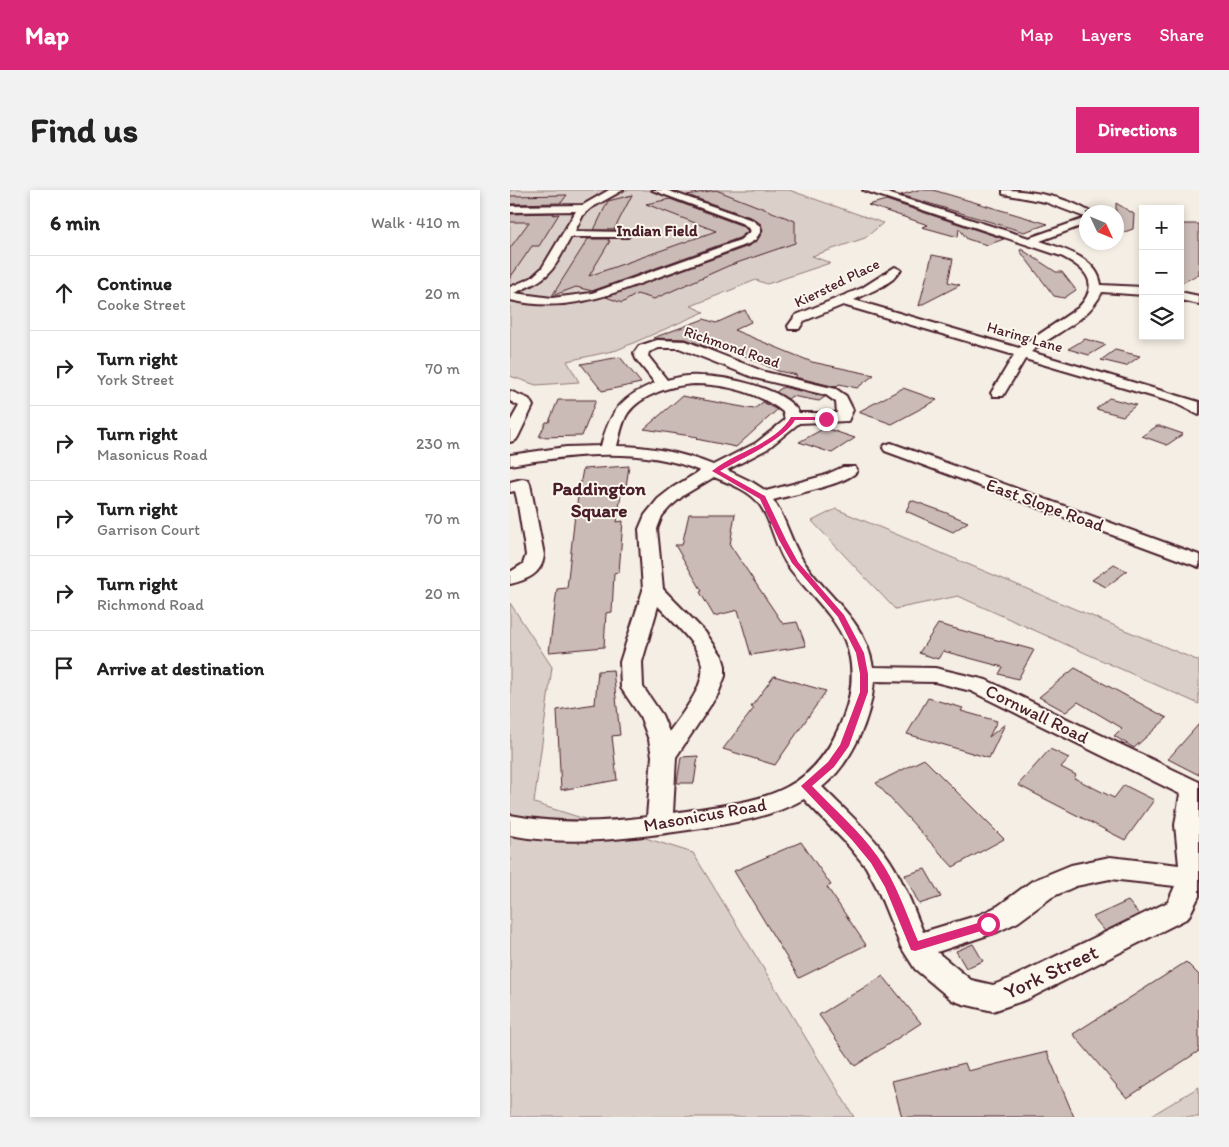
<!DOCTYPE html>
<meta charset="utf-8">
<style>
:root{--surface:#fff;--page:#f2f2f2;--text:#222;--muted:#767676;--line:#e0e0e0;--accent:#db2777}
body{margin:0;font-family:Itim,sans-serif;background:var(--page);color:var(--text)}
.controls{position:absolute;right:15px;top:15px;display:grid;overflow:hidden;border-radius:0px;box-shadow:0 2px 8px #0003}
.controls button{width:45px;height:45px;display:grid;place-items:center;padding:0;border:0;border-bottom:1px solid var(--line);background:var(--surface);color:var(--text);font:25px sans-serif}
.compass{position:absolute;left:569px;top:15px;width:45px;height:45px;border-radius:50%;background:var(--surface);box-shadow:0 2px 8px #0003;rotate:134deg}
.stop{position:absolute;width:15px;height:15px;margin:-11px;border:4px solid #db2777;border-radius:50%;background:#fff}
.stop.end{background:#db2777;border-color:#fff;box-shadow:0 1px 5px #0008}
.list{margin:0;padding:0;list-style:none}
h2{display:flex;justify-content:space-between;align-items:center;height:65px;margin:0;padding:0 20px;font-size:21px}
h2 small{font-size:16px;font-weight:400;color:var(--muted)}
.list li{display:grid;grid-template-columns:32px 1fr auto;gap:15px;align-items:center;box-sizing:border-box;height:75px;padding:0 20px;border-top:1px solid var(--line)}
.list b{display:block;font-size:19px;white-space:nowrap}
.list p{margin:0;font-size:16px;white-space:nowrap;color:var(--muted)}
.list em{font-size:16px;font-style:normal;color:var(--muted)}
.icon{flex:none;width:28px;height:28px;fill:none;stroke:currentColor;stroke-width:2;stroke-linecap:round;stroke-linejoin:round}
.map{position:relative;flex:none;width:689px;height:927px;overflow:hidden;border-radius:0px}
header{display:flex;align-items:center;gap:30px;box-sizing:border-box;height:70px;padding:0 25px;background:var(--accent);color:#fff}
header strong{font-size:24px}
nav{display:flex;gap:28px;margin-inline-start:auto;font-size:18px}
.intro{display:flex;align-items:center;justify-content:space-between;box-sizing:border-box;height:120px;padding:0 30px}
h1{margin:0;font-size:35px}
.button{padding:12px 22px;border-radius:0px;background:var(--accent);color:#fff;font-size:18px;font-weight:700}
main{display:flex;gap:30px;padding:0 30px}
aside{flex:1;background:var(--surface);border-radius:0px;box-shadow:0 2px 8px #0003}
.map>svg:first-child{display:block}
</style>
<header>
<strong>Map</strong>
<nav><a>Map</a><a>Layers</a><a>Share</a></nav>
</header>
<div class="intro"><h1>Find us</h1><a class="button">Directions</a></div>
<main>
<aside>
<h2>6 min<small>Walk · 410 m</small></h2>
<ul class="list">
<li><svg class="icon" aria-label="ahead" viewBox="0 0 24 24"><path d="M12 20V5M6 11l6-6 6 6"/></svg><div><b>Continue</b><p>Cooke Street</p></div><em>20 m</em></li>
<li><svg class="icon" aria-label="right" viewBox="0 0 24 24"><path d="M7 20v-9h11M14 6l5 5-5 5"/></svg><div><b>Turn right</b><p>York Street</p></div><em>70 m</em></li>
<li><svg class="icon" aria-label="right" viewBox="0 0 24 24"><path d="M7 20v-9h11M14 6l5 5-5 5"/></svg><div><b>Turn right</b><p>Masonicus Road</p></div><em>230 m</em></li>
<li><svg class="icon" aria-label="right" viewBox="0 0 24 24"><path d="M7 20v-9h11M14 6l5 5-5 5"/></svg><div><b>Turn right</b><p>Garrison Court</p></div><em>70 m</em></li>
<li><svg class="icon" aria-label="right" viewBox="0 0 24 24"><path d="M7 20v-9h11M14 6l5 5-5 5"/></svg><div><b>Turn right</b><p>Richmond Road</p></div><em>20 m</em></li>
<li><svg class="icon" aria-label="arrive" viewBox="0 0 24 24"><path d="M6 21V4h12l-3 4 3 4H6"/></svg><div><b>Arrive at destination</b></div></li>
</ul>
</aside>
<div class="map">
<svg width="689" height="927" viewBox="0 0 689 927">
<rect width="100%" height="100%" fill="#f4eee4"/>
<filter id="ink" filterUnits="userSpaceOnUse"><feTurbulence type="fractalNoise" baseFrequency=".02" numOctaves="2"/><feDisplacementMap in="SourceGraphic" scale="10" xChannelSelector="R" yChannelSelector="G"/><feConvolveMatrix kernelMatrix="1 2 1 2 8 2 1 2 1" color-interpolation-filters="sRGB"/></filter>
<g filter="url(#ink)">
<path fill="#dbd0c9" stroke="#92787a" d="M0 0H279L373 33 355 48 302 66 320 73 257 94 246 90 181 116 194 122 107 160 57 171 69 192 26 195 0 186Z
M326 319 689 471V514L448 406 385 419 302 331Z
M0 413 42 477 24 613 183 663 344 927H0Z
M689 897V927H639Z"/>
<path fill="#cabbb6" stroke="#4a1f2b" d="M206 0 285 31V53L218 76 144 109 127 104 112 113 96 107 239 56 247 51 253 41 251 34 243 28 177 5Z
M408 0H423L538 34 514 42 391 5Z
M57 5 51 13 0 14V6Z
M122 5 104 40H84L98 11Z
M160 9 233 36 238 41 229 48 82 101 66 97 42 106 78 49H99L98 51H100L79 86 206 41 136 14Z
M376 10 494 49 477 55 457 49 449 38 448 47 412 37 418 35 358 15Z
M606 13 624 24 623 39 606 45Z
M44 23 43 25 49 24 29 56H22L0 88V58L19 32H0V24Z
M670 34H689V84L670 94Z
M511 59 546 82H552L566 100 554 108 544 106 510 61Z
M422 65 443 69 438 92 450 95 409 116Z
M235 120 241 132 224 140 302 172 364 185 347 198 329 194 326 197 285 187 287 185 268 181 215 157 205 160 176 149 143 148 194 129 206 133Z
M575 149 596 155 579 165 558 159Z
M605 160 630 166 616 176 591 170Z
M110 167 131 193 92 201 71 174Z
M273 197 315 207 309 211 282 206 278 209 266 202Z
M393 198 427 210 382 234 348 222Z
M172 206 244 219 253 212 267 220 226 257 186 249 188 247 134 239Z
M599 208 626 215 613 226 586 219Z
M48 210H86L72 246 29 247 36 232H39Z
M647 236H650L673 244 657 255 632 246Z
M315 238 345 248 322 263 289 252Z
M119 276 116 297H112L107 332 113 331 109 382 104 383 102 422 96 423 94 457 39 462 47 399 57 398 65 324 73 279Z
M401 310 434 322 458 332 443 342 396 321Z
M179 324H225L220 355 273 434 287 432 296 456 241 465 228 420 204 426 190 402 192 401 165 355H172Z
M604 374 617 381 596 397 582 390Z
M428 434 524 460 508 489 489 484 493 477 433 461 428 469 409 463Z
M565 478 657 528 624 558 604 546 612 538 568 512 556 522 529 507Z
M103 480 110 545 102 546 107 590 51 600 47 520 85 514 88 481Z
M264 486 316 501 265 575 213 559 244 518 241 517Z
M418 508 453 518 451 521 487 531 479 547 495 534 479 568 397 544Z
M689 534V585L658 569Z
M540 559 559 568 551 577 566 585 564 588 604 608 614 595 644 610 615 650 508 595Z
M188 566 184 593H167L171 567Z
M414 569 494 649 443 677 366 593Z
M291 652 321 695 317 697 356 755 289 788 224 681Z
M415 679 431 707 409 714 395 685Z
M618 711 629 724 595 741 583 727Z
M463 754 473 771 456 778 446 761Z
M676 772 689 785V861L617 908 563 844Z
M373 786 411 833 345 876 309 825Z
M537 862 564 927H392L382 891 455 873 458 881Z"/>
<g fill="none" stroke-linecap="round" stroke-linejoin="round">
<defs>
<path id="minor" d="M99 0H113L81 18 73 25 65 41 114 42 118 43 119 45 118 47H61C42 82 42 87 4 103L42 108 82 103 230 50 241 41 234 34 142 0H156L242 30 250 36 251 41 245 50 238 54C208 65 178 76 148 87 97 106 56 123 0 110V97L21 88 32 78 66 21 0 22V16L73 15Z
M353 0H368L519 48 576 28V34L530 51C551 58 588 68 591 95L633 97V105L592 102C578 132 545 142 521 162L689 212V225L665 213 515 169 493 206H483L481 203 504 165 333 115 294 131 289 139H279L278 136 286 125 352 98 385 77 391 80 383 89 373 96 344 110 509 158 568 118C591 94 577 79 551 66Z
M493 0C520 0 557 7 580 22H576V27L572 26 535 12 493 4Z
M670 102 689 106V114L670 110Z
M147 150 176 151 255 182 326 199 336 206 343 220 338 231 289 233 257 259 217 280 242 292 256 301 313 286 333 277H345L347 281C338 294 281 305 263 310 276 328 280 350 292 369 316 407 355 428 363 477L425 478 476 490 689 592V706L678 728 518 809 483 821 453 814 442 810 405 779 391 757 367 698 356 677 337 654 294 609C259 628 223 633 185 639 122 648 63 657 0 645V625C46 634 90 633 137 627L142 566 139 550 130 526 111 498 110 472 133 400 129 339 135 325 148 309 162 298 190 281C130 256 62 265 0 275V265L56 257 91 256C100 221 112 206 145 193L126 169 124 163 129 156ZM149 158H169L245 188 316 205 326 212 327 223H289C276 198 215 186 189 186 178 185 168 187 157 190L138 166 139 162ZM185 194C215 194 250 203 273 222L275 230 246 253 203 275C173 263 139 256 107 256 110 245 112 232 118 223 132 204 163 195 185 194ZM204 287C218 293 236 299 247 311 262 329 264 357 278 376 296 401 322 422 335 451 345 476 343 500 334 525 302 613 242 610 163 623L166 567 208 504 215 486V476L212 466 195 442 153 399 147 339 152 326 160 317 174 305ZM148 416C203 472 207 478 159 542L152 525 133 497 132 472ZM364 491 425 492 461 501 670 604 665 635 669 675 600 667 561 675 522 691 488 716 469 725 413 742C402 715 392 686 374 662 356 638 333 618 312 597 342 573 361 529 364 491ZM600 689 665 696 658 712 499 789 483 795 461 790 427 762 487 742 508 732 542 707 566 696Z
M0 201 19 209 23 216 8 247 6 250 0 252V232L9 216 0 211Z
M381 253 689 365V377L375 261 373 258 375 255Z
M12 289 18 290 20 294 34 365C32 384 17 390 0 394V382L13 374 16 365 7 309 5 301 0 302V292Z"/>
</defs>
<use href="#minor" stroke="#4a1f2b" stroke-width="4"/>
<use href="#minor" fill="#fbf7ec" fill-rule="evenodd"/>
</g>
</g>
<path fill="#db2777" d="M281 227H316L319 229 316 230H285C274 250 230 269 210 281L255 306 276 350 288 372 334 425 354 463 358 484V502L339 556 324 577 302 596C324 619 350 641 368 667 386 692 396 723 408 751L478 730 483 734 481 738 405 761 401 760 375 697 361 673 342 650 291 596 318 572 330 555 350 502V484L346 463 328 427 282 373 269 350 250 309 202 281C226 261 264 255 281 227Z"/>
<g text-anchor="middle" stroke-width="4" stroke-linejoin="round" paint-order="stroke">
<g font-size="15" fill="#4a1f2b" stroke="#fbf7ec">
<text transform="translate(327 93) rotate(-26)" y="5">Kiersted Place</text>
<text transform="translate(515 147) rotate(16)" y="5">Haring Lane</text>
<text transform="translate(222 157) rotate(19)" y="5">Richmond Road</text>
</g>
<g font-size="16" font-weight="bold" fill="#4a1f2b" stroke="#fbf7ec">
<text x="147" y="46">Indian Field</text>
</g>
<g font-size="18" fill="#4a1f2b" stroke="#fbf7ec">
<text transform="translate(535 315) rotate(20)" y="6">East Slope Road</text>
<text transform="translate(527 524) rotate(26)" y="6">Cornwall Road</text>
<text transform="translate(195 625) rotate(-10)" y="6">Masonicus Road</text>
</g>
<g font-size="19" font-weight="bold" fill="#4a1f2b" stroke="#fbf7ec">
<text x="89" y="305">Paddington<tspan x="89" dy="22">Square</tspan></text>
</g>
<g font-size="21" fill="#4a1f2b" stroke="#fbf7ec">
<text transform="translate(541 782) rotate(-25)" y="7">York Street</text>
</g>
</g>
</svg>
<div class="controls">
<button>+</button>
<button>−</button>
<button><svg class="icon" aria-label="layers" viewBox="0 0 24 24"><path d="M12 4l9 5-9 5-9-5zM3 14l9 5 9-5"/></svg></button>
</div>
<svg class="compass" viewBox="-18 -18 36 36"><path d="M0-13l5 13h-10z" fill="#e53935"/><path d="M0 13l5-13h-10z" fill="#767676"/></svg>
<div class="stop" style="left:478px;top:734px"></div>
<div class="stop end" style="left:316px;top:229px"></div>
</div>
</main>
